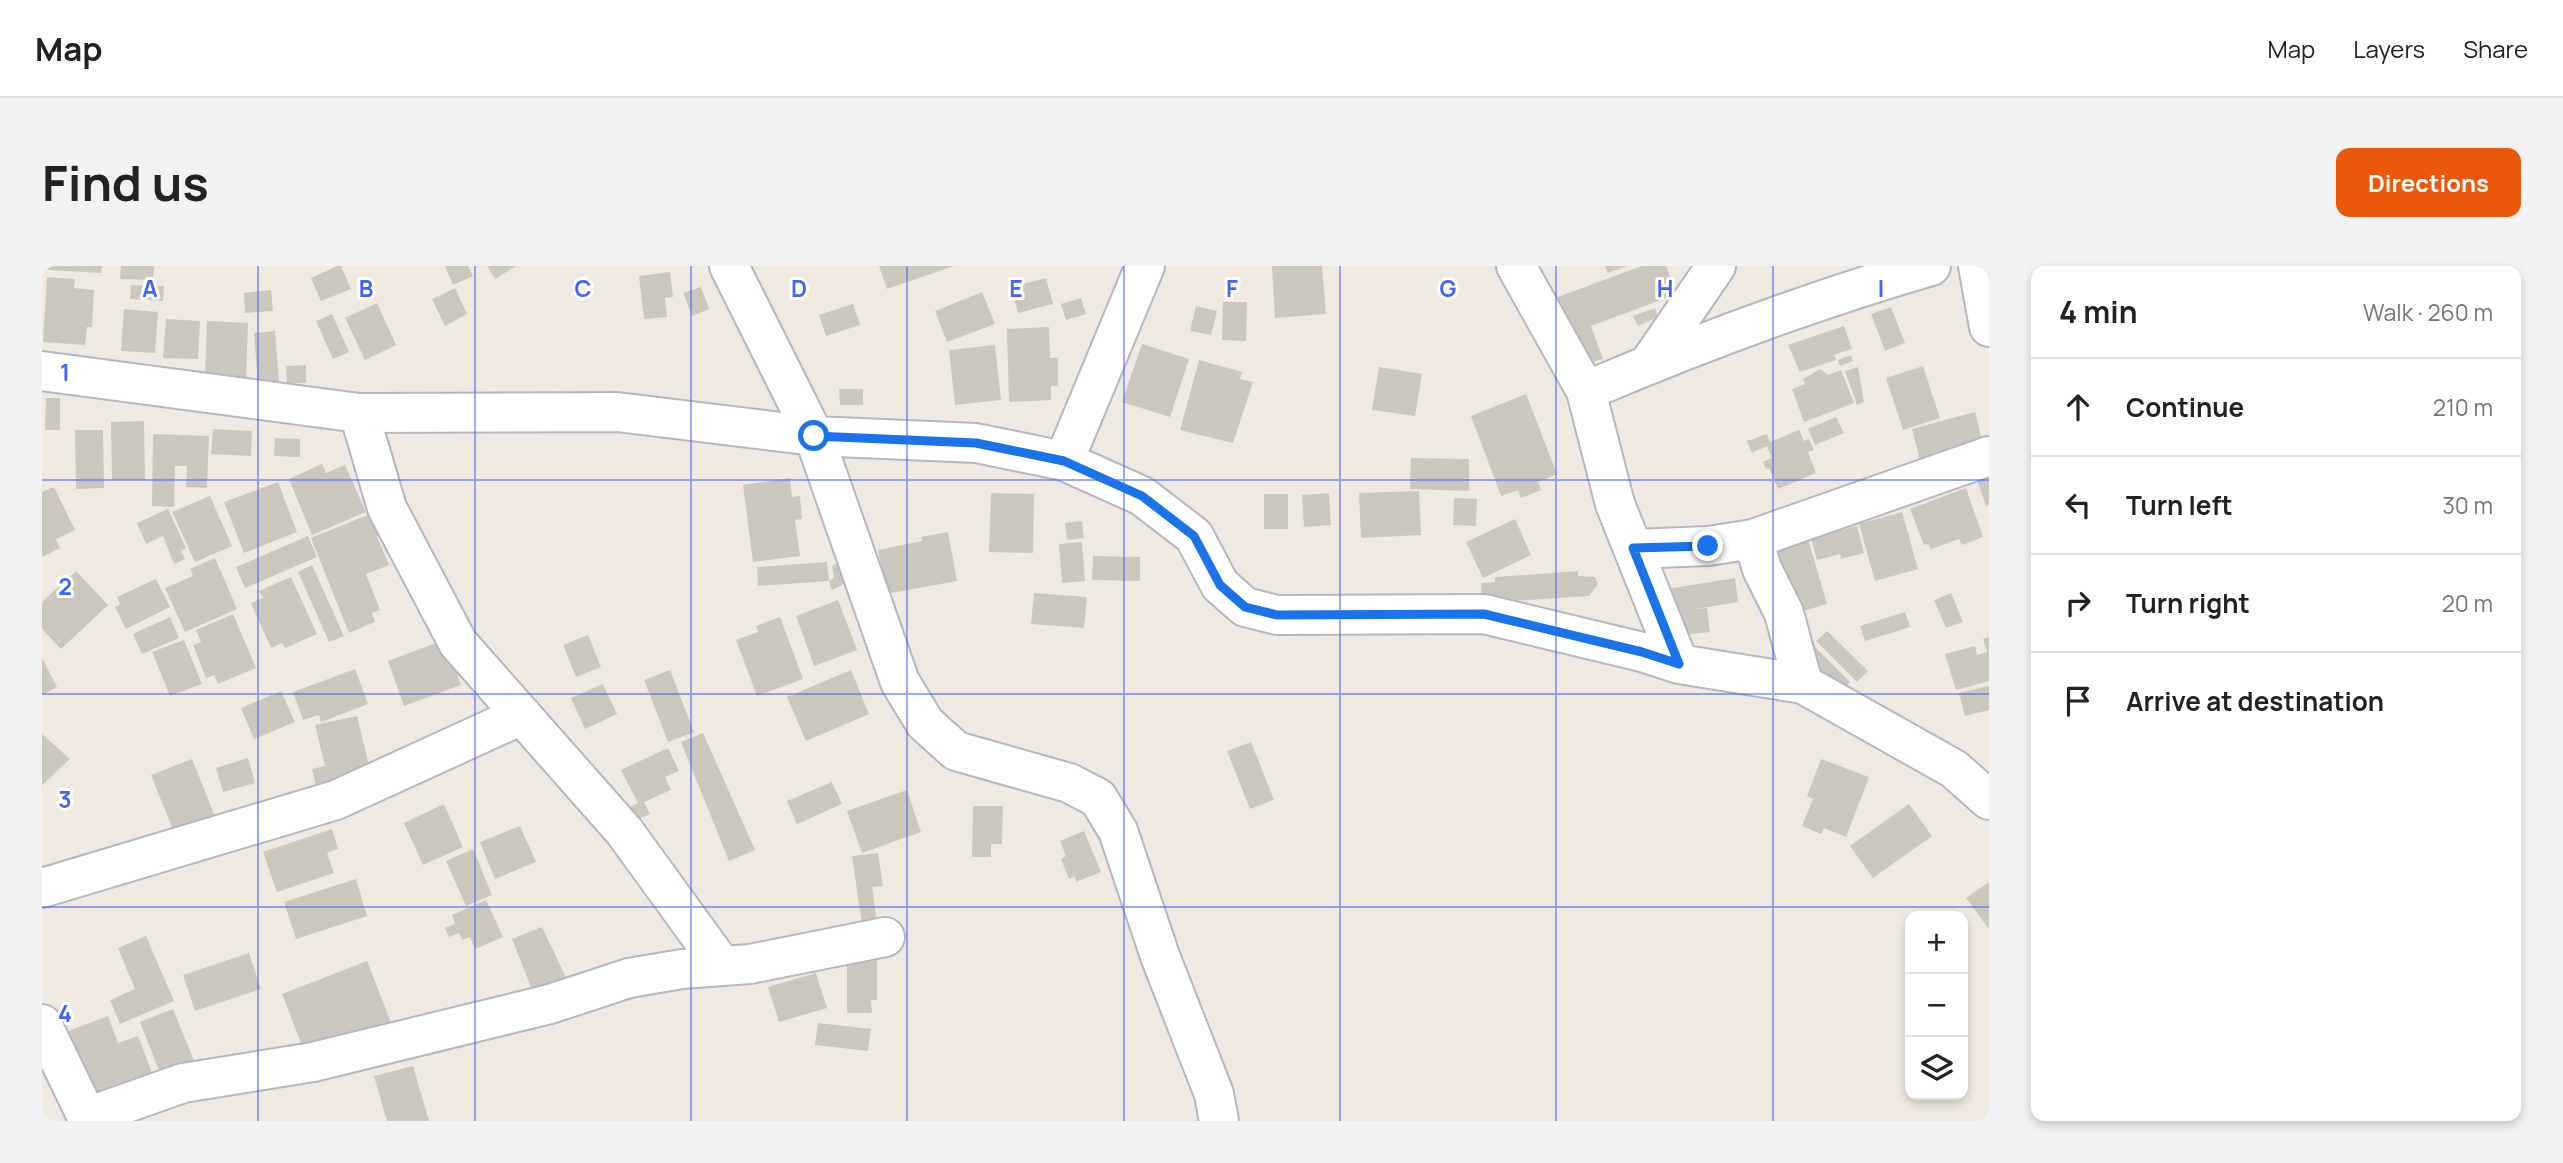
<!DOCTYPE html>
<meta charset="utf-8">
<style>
:root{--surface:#fff;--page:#f2f2f2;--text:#222;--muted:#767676;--line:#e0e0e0;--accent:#ea580c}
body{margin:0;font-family:Manrope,sans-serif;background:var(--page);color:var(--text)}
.controls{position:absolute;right:21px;bottom:21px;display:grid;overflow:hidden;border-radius:14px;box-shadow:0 4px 10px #0003}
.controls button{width:63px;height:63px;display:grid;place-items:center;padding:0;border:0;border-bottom:2px solid var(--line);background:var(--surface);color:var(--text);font:35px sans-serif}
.stop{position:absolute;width:21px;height:21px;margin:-16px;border:5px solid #1a73e8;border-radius:50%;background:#fff}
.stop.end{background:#1a73e8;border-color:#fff;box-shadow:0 2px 7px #0008}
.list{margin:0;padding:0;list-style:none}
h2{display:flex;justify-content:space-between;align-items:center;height:91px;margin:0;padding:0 28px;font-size:30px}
h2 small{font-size:23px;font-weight:400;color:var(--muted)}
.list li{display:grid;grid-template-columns:46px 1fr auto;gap:21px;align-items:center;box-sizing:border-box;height:98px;padding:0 28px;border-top:2px solid var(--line)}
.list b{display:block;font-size:26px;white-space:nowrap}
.list em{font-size:23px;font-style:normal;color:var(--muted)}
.icon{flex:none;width:38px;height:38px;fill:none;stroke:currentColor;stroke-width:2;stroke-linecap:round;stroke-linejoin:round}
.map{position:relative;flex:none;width:1947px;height:855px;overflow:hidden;border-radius:14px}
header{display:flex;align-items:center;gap:42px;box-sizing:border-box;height:98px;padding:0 35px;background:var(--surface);border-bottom:2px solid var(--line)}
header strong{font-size:33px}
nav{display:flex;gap:38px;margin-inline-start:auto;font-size:24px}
.intro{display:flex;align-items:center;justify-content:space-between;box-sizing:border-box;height:168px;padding:0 42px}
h1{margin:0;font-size:49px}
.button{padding:18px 32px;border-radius:14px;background:var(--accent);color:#fff;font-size:24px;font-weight:700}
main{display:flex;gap:42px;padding:0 42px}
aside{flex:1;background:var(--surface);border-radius:14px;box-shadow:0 4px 10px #0003}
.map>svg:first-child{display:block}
</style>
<header>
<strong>Map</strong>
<nav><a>Map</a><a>Layers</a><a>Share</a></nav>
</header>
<div class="intro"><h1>Find us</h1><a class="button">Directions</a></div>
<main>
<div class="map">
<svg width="1947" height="855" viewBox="0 0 1947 855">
<rect width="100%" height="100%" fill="#efe9e1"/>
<path fill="#cbc7bf" d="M6 0H60L59 7 6 4Z
M79 0H112L111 14 78 13Z
M295 0H299L309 23 279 35 269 12Z
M403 0H426L431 10 411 19Z
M445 0H474L453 13Z
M837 0H912L845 23Z
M1230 0H1280L1284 48 1233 52Z
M1563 0H1585L1566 7Z
M1600 0H1624L1635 28 1549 60 1561 93 1538 100 1513 32Z
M628 6 631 31 623 32 625 51 602 53 597 10Z
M5 11 33 13 32 22 52 24 50 61H45L43 79 1 76Z
M1004 12 1011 38 976 47 969 21Z
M89 19 122 20 121 35 88 33Z
M659 21 667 43 650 50 641 27Z
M413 22 425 48 403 60 390 33Z
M229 24 231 45 203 47 202 27Z
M940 26 953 58 905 76 893 45Z
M1039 32 1044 48 1024 54 1019 38Z
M1181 36H1205L1204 75 1180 74Z
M335 37 354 79 323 94 303 52Z
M811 38 818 59 784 70 777 49Z
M1154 40 1175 45 1169 69 1148 65Z
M1849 41 1863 77 1843 85 1829 48Z
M1613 42 1616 51 1596 60 1591 50Z
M82 43 116 46 113 87 79 85Z
M290 48 307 86 291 93 274 55Z
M124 53 158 55 156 93 121 92Z
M165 55 206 57 204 112 163 111Z
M1802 60 1810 83 1792 89 1794 94 1758 106 1746 79Z
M1007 61 1008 92H1016V120H1009V134L967 136 965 63Z
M233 65 237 116 216 118 212 67Z
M1100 78 1147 93 1128 151 1080 136Z
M953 79 959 134 913 139 907 84Z
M1809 89 1811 95 1798 100 1796 94Z
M1157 94 1200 106 1198 113 1211 116 1191 177 1138 164Z
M264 99V117H245L244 100Z
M1881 100 1898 152 1861 164 1844 112Z
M1337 101 1380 108 1373 150 1330 144Z
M1816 101 1822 136 1815 139 1803 105Z
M1778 103 1786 109 1799 104 1812 137 1762 156 1750 123 1763 118 1761 113Z
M797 123H821V139H798Z
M1484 128 1515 208 1496 216 1499 224 1479 232 1476 224 1459 230 1429 150Z
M4 132H18V164H3Z
M1933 146 1943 186 1880 203 1870 163Z
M1794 151 1802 167 1773 179 1766 163Z
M102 155 103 214H70L69 156Z
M171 163 210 165 209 190 169 188Z
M33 164H61L62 222 34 223Z
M1757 164 1762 175 1767 173 1772 184 1766 186 1774 207 1736 223 1727 202 1724 203 1721 196 1730 192 1725 180 1710 187 1705 175 1725 168 1728 176Z
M111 168 167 170 165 222 144 221 145 200H133L132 241 110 240Z
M233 172 258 173V191L232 190Z
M1369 192 1427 193V225L1368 223Z
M280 198 284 207 303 199 324 246 270 269 247 213Z
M1947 210V239L1944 240 1935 214Z
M748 212 750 231 758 230 760 253 753 254 758 290 711 296 701 219Z
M236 216 255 266 202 287 182 236Z
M12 221 33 264 14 273 18 282 0 291V226Z
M1924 222 1941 271 1920 279 1917 273 1889 283 1886 278 1882 279 1868 243Z
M1377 225 1379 269 1319 272 1317 227Z
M949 227 992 228 991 287 947 286Z
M1287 227 1289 259 1262 261 1260 229Z
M1222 228H1246V263H1222Z
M168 230 190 280 153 296 130 246Z
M1412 232 1435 233 1434 260 1411 259Z
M126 243 144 282 139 285 143 293 132 298 121 270 104 278 95 257Z
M333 246 342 267 335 270 347 299 324 308 338 344 330 347 333 356 307 367 269 272Z
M1860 246 1876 303 1833 315 1817 258Z
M1473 253 1489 289 1441 312 1424 276Z
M1040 255 1042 272 1025 274 1023 257Z
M1815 260 1822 287 1799 293 1798 288 1775 294 1769 272Z
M906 266 915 315 844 328 836 284 880 275 879 271Z
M266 270 275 291 203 322 194 301Z
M1766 273 1785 338 1740 351 1721 287Z
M1040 276 1043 315 1020 317 1017 278Z
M1051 290 1098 291V315L1050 314Z
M173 292 195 343 143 366 123 322 151 310 148 303Z
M785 296 787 315 716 320 715 301Z
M797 296 806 316 790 324 787 316 792 311 790 300Z
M270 299 302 370 287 376 256 306Z
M34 305 66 339 19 383 0 363V336Z
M1536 305V310L1553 311 1556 318 1547 330 1440 337 1439 317 1453 316V311Z
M249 311 275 368 243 382 240 377 229 382 209 337 221 332 217 325Z
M1693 312 1696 336 1648 344 1665 342 1668 366 1631 370 1625 323Z
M114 313 128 341 84 363 73 341 78 338 75 331Z
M992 327 1045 331 1042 362 989 358Z
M1909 327 1921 356 1904 362 1892 334Z
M796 334 815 384 772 400 754 350Z
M1863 346 1868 361 1823 375 1818 360Z
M191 348 214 402 176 418 172 409 164 412 151 379 159 376 154 364Z
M128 351 137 372 100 388 91 368Z
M738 351 761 413 715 430 694 374 716 366 714 360Z
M1785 365 1826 405 1815 416 1774 375Z
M546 369 559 401 534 411 521 379Z
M1947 371V415L1914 424 1903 388 1933 380 1935 389 1945 386 1941 373Z
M142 374 160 418 128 430 110 386Z
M402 374 419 419 362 440 346 395Z
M1770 378 1808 416 1795 429 1757 391Z
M0 392 15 421 0 429Z
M313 403 326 438 279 456 277 449 261 454 251 426Z
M628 404 652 466 626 476 602 414Z
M809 404 827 448 764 475 745 431Z
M561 418 575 448 543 463 529 432Z
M1947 420V444L1923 450 1917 427Z
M239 425 253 456 212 473 199 442Z
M315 450 331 516 276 529 270 503 283 500 273 459Z
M661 467 713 584 687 595 639 476Z
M0 468 28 493 0 519Z
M1209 476 1232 534 1208 543 1185 485Z
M626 482 637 505 623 511 629 524 602 536 608 548 594 554 588 541 596 537 579 504Z
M206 492 213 517 181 526 174 502Z
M150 493 176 558 135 574 109 509Z
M1779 493 1827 511 1804 571 1782 562 1779 568 1760 560 1771 533 1765 530Z
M790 516 800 538 755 558 745 535Z
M865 524 879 566 820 587 805 545Z
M402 538 421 581 381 599 362 557Z
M1867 538 1890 570 1831 612 1808 580Z
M931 540H961L960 578H949V591H930Z
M478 560 494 596 453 613 438 576Z
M290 563 296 583 285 587 292 607 235 626 221 586Z
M1042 565 1059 606 1034 616 1033 610 1027 613 1019 593 1024 590 1018 575Z
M431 583 450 629 424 640 404 595Z
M836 587 841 620 830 621 835 657 820 659 810 590Z
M314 613 325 650 254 673 242 636Z
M1947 616V663L1924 632Z
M444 634 461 671 433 683 428 671 420 674 417 667 407 671 403 662 413 658 410 649Z
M500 661 528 720 494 734 470 673Z
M104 670 132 735 78 758 68 734 93 723 76 682Z
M207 687 219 723 153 745 141 709Z
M805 688H835V734H829L830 747H805Z
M325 695 350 759 265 792 240 728Z
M774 707 785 742 737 756 726 721Z
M131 743 155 802 121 815 98 756Z
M66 750 76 777 96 770 112 812 52 835 16 769Z
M776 757 829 763 826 785 773 779Z
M371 800 387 855H345L332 810Z"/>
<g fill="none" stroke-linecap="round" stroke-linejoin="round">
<defs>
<path id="minor" d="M687 0 772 170 858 416 883 457 914 485 1027 517 1056 532 1076 565 1118 690 1172 828 1177 855
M1474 0 1544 125 1573 238 1637 398
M1936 0 1947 61
M1606 99 1674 0
M0 105 317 147 575 146 772 170 934 177 1022 195 1100 230 1152 270 1178 319 1203 341 1235 349 1442 348 1600 386 1637 398 1761 418 1912 503 1947 534
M1544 125C1656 77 1772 34 1889 0
M317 147 345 242 416 377 582 565 680 700
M1022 195 1103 0
M1711 273 1720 303 1742 347 1761 418
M1591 283 1666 280 1711 273 1947 190
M0 622 294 534 480 449
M0 758 47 855
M45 851 141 817 271 796 508 738 587 712 640 703 708 698 843 671"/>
</defs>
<use href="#minor" stroke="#b4b7c1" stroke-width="42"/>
<use href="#minor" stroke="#fff" stroke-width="38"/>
</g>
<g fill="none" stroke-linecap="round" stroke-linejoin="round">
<path stroke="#1a73e8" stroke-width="9" d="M772 170 934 177 1022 195 1100 230 1152 270 1178 319 1203 341 1235 349 1442 348 1600 386 1637 398 1591 282 1666 280"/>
</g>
<path fill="none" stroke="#4264fb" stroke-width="2" stroke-opacity="0.55" d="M216 0V855M433 0V855M649 0V855M865 0V855M1082 0V855M1298 0V855M1514 0V855M1731 0V855M0 214H1947M0 428H1947M0 641H1947"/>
<g font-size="23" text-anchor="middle" font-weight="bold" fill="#4264fb" stroke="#fff" stroke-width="6" stroke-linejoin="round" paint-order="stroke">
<text x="108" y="31">A</text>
<text x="324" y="31">B</text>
<text x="541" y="31">C</text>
<text x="757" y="31">D</text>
<text x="974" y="31">E</text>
<text x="1190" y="31">F</text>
<text x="1406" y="31">G</text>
<text x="1623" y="31">H</text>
<text x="1839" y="31">I</text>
<text x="23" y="115">1</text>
<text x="23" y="329">2</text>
<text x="23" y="542">3</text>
<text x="23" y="756">4</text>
</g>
</svg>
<div class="controls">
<button>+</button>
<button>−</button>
<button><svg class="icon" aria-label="layers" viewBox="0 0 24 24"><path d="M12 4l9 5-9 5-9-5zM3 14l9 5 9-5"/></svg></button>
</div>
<div class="stop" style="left:772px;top:170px"></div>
<div class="stop end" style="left:1666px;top:280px"></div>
</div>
<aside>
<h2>4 min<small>Walk · 260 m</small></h2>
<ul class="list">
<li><svg class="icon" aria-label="ahead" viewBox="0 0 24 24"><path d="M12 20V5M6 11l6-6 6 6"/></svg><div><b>Continue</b></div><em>210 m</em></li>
<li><svg class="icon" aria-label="left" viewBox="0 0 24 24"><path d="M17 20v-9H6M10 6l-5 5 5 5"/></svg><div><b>Turn left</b></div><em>30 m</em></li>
<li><svg class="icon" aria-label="right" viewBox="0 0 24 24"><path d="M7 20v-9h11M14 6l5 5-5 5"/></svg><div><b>Turn right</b></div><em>20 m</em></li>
<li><svg class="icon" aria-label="arrive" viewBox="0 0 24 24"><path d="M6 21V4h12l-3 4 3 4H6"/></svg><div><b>Arrive at destination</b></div></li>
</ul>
</aside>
</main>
